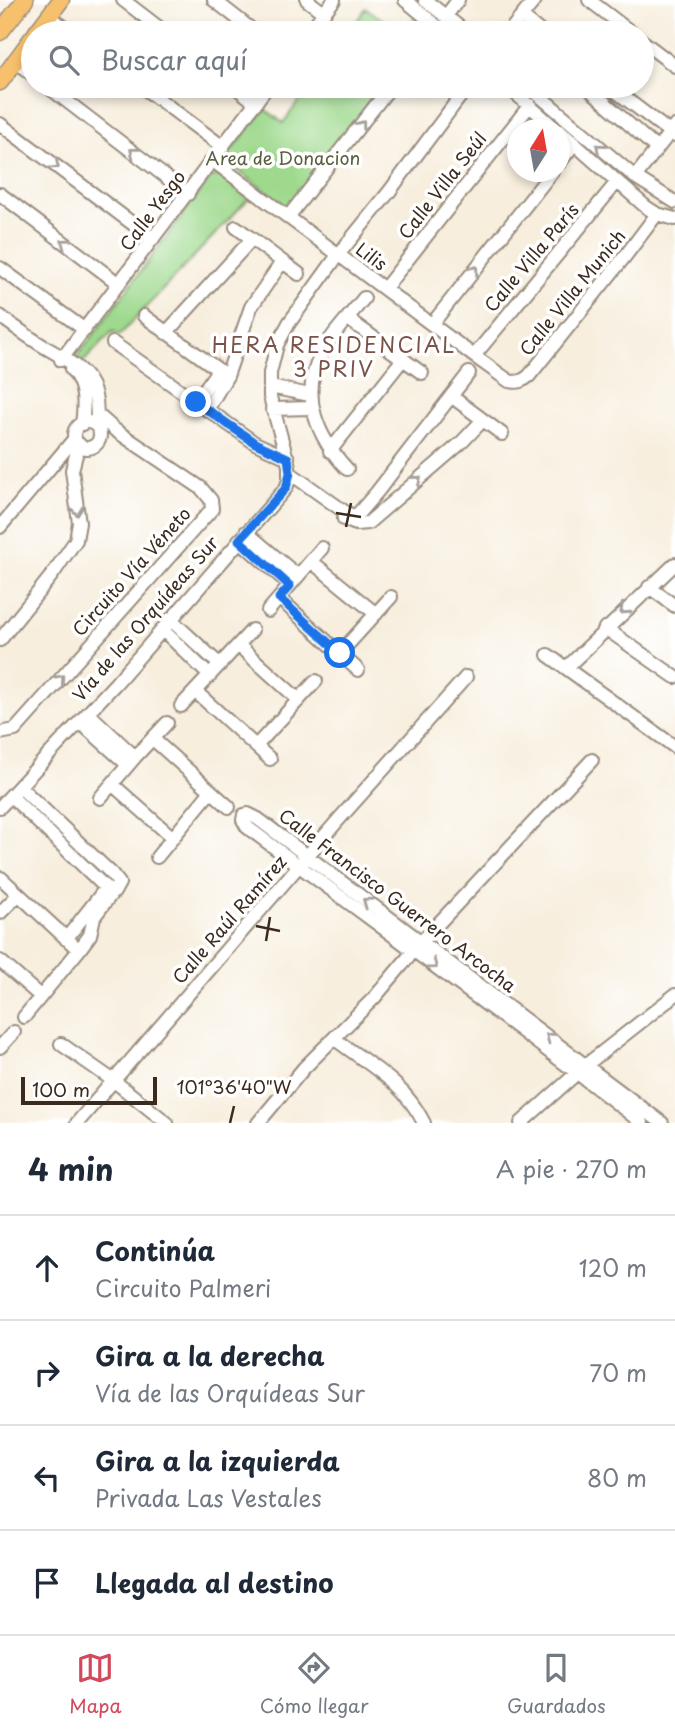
<!DOCTYPE html>
<html lang="es">
<meta charset="utf-8">
<style>
:root{--surface:#fff;--page:#f6f6f7;--text:#1f2937;--muted:#747a83;--line:#e0e1e3;--accent:#d1495b}
body{margin:0;font-family:"Playpen Sans",sans-serif;background:var(--page);color:var(--text)}
.compass{position:absolute;left:507px;top:119px;width:63px;height:63px;border-radius:50%;background:var(--surface);box-shadow:0 4px 10px #0003;rotate:11deg}
.scale{position:absolute;left:21px;bottom:18px;width:136px;box-sizing:border-box;padding-left:7px;border:4px solid #3b2a1e;border-top:0;font-size:19px;line-height:24px;white-space:nowrap;color:#3b2a1e;-webkit-text-stroke:5px #fff;paint-order:stroke}
.stop{position:absolute;width:21px;height:21px;margin:-16px;border:5px solid #1a73e8;border-radius:50%;background:#fff}
.stop.end{background:#1a73e8;border-color:#fff;box-shadow:0 2px 7px #0008}
.list{margin:0;padding:0;list-style:none}
h2{display:flex;justify-content:space-between;align-items:center;height:91px;margin:0;padding:0 28px;font-size:30px}
h2 small{font-size:23px;font-weight:400;color:var(--muted)}
.list li{display:grid;grid-template-columns:46px 1fr auto;gap:21px;align-items:center;box-sizing:border-box;height:105px;padding:0 28px;border-top:2px solid var(--line)}
.list b{display:block;font-size:26px;white-space:nowrap}
.list p{margin:0;font-size:23px;white-space:nowrap;color:var(--muted)}
.list em{font-size:23px;font-style:normal;color:var(--muted)}
.icon{flex:none;width:38px;height:38px;fill:none;stroke:currentColor;stroke-width:2;stroke-linecap:round;stroke-linejoin:round}
.map{position:relative;flex:none;width:675px;height:1123px;overflow:hidden}
.search{position:absolute;background:var(--surface);box-shadow:0 4px 10px #0003;left:21px;right:21px;top:21px;height:77px;display:flex;align-items:center;gap:18px;box-sizing:border-box;padding:0 24px;border-radius:38px;color:var(--muted);font-size:26px}
.sheet{height:511px;background:var(--surface)}
nav{display:flex;justify-content:space-around;align-items:center;box-sizing:border-box;height:98px;border-top:2px solid var(--line);background:var(--surface);font-size:19px;color:var(--muted)}
nav a{display:grid;justify-items:center;gap:4px}
nav .on{color:var(--accent)}
.map>svg:first-child{display:block}
</style>
<div class="map">
<svg width="675" height="1123" viewBox="0 0 675 1123">
<rect width="100%" height="100%" fill="#fff"/>
<filter id="ink" filterUnits="userSpaceOnUse"><feTurbulence type="fractalNoise" baseFrequency=".0143" numOctaves="2"/><feDisplacementMap in="SourceGraphic" scale="14" xChannelSelector="R" yChannelSelector="G"/><feConvolveMatrix kernelMatrix="1 2 1 2 8 2 1 2 1" color-interpolation-filters="sRGB"/></filter>
<filter id="wash" filterUnits="userSpaceOnUse"><feTurbulence type="fractalNoise" baseFrequency=".00686" numOctaves="4" result="noise"/><feDisplacementMap in="SourceGraphic" scale="28" xChannelSelector="R" yChannelSelector="G"/><feGaussianBlur stdDeviation="1.57" result="paint"/><feColorMatrix in="noise" values="0 0 0 0 0 0 0 0 0 0 0 0 0 0 0 0 0 1.4 0 .05"/><feComposite in="paint" operator="in"/></filter>
<g filter="url(#wash)">
<rect width="100%" height="100%" fill="#f7eedd"/>
<path fill="#9ed98d" stroke="#6c8256" stroke-width="2" d="M366 8 402 33 416 17 427 25 426 33H348Z
M310 86H385L289 209 227 162 225 158 265 109 283 123Z
M219 175 249 198 119 336 113 331 83 362 76 358 211 177Z"/>
</g>
<g filter="url(#ink)">
<g fill="none" stroke-linecap="round" stroke-linejoin="round">
<defs>
<path id="minor" d="M123 0 166 33
M214 0 256 33
M307 0 324 13
M405 0 445 33
M425 0 467 33
M589 0 632 33
M49 16 72 33
M446 16 458 0
M522 17 542 33
M308 33 334 0
M508 33 535 0
M642 41 675 66
M15 61 33 75
M47 86 188 194
M141 86 223 147
M234 86 256 103
M507 86 557 130
M528 86 635 177 675 202
M586 86 657 149
M609 86 675 136
M0 124 153 239
M560 131 646 207 657 214 675 219
M213 161 474 356 509 381C518 383 523 381 529 376L626 255 657 214
M560 162 574 144
M635 177 675 126
M0 194 119 284
M288 217 391 86
M236 227 299 274
M0 268 85 330
M385 288 530 105
M0 316C16 328 32 340 50 350 85 370 101 382 96 426
M144 316 227 376
M348 319 422 373
M432 324 552 172
M166 333 251 240
M113 343 255 443 288 458
M474 356 617 182
M61 360 268 86
M71 369C85 384 85 404 82 424
M270 387 310 395
M451 396 502 434
M196 402 218 370
M272 409 312 408
M207 410 227 376 251 307 282 262
M74 435a13 13 0 1 1 26 0a13 13 0 1 1-26 0Z
M330 451 403 359
M347 469C318 438 299 396 321 355 331 334 350 316 364 298
M290 473 345 512 351 515H357L377 492 469 373
M344 519 356 524 368 523 462 442 483 420
M0 527 75 438
M246 532 298 576
M239 540 290 585
M311 561 376 614
M649 587 675 606
M279 598 358 670
M268 611 322 548
M170 619 220 665
M605 628 675 677
M162 629 210 676
M0 640 52 575 76 540 79 523 72 470 79 444
M238 645 299 700
M340 653 391 597
M548 655 675 747
M566 668 675 564
M196 692 270 759
M181 706 252 630
M88 713 135 757
M80 722 128 765
M0 733 15 730 212 509 211 500 201 488 115 430 97 414
M153 739 229 807
M256 746 316 681
M112 784 173 838
M11 796 106 888 112 893 114 892 119 883 111 873 20 787
M100 798 135 757 167 723
M0 807 116 683 286 488 289 480V466L270 397V373L277 345 289 323 338 255 389 192 468 86
M157 857 211 791
M1 878 79 950
M0 913 18 895
M66 939 106 888
M0 961 40 996
M24 1017 79 950 90 935 94 917 112 893
M335 1039C370 1066 403 1081 424 1123
M61 1044 114 1081 167 1123
M0 1047 14 1032
M77 1123 340 818 466 677
M258 1123 304 1068 375 997 422 941 592 760
M521 1123 586 1065 675 995
M642 1123C513 1022 379 926 247 827L243 820 244 815 248 814 258 819 662 1123"/>
<path id="major" d="M0 32 25 0
M36 33 61 0
M0 82 33 37"/>
</defs>
<use href="#minor" stroke="#998c7e" stroke-width="16"/>
<use href="#major" stroke="#998c7e" stroke-width="19"/>
<use href="#minor" stroke="#fff" stroke-width="12"/>
<use href="#major" stroke="#f7c06c" stroke-width="16"/>
</g>
<defs><path id="oneway-chevron" d="M-2-3.5L2.5 0L-2 3.5" fill="none" stroke-width="1.6" stroke-linecap="round" stroke-linejoin="round" transform="scale(1.75)"/></defs>
<g stroke="#a79f9a">
<use href="#oneway-chevron" transform="translate(361 125) rotate(-52)"/>
<use href="#oneway-chevron" transform="translate(600 148) rotate(-140)"/>
<use href="#oneway-chevron" transform="translate(134 152) rotate(-142)"/>
<use href="#oneway-chevron" transform="translate(55 165) rotate(37)"/>
<use href="#oneway-chevron" transform="translate(65 243) rotate(-143)"/>
<use href="#oneway-chevron" transform="translate(474 270) rotate(-52)"/>
<use href="#oneway-chevron" transform="translate(417 480) rotate(-40)"/>
<use href="#oneway-chevron" transform="translate(77 511) rotate(83)"/>
<use href="#oneway-chevron" transform="translate(624 610) rotate(137)"/>
<use href="#oneway-chevron" transform="translate(60 679) rotate(-49)"/>
<use href="#oneway-chevron" transform="translate(367 902) rotate(-144)"/>
<use href="#oneway-chevron" transform="translate(433 965) rotate(37)"/>
<use href="#oneway-chevron" transform="translate(550 1037) rotate(-142)"/>
</g>
</g>
<g fill="none" stroke-linecap="round" stroke-linejoin="round" filter="url(#ink)">
<path stroke="#1a73e8" stroke-width="9" d="M196 402 255 443 288 458 290 473 286 488 239 540 290 586 279 598 340 653"/>
</g>
<path fill="none" stroke="#3b2a1e" stroke-width="2.5" d="M336 513 361 517M346 527 351 503M256 926 280 931M266 941 270 917M230 1123 234 1106"/>
<g text-anchor="middle" stroke-width="7" stroke-linejoin="round" paint-order="stroke">
<g font-size="18" fill="#595f3f" stroke="#fff">
<text x="283" y="165">Area de Donacion</text>
</g>
<g font-size="18" fill="#3b2a1e" stroke="#fff">
<text transform="translate(443 186) rotate(-52)" y="6">Calle Villa Seúl</text>
<text transform="translate(153 211) rotate(-53)" y="6">Calle Yesgo</text>
<text transform="translate(371 257) rotate(36)" y="6">Lilis</text>
<text transform="translate(532 258) rotate(-50)" y="6">Calle Villa París</text>
<text transform="translate(573 293) rotate(-51)" y="6">Calle Villa Munich</text>
<text transform="translate(132 572) rotate(-48)" y="6">Circuito Vía Véneto</text>
<text transform="translate(146 619) rotate(-49)" y="6">Vía de las Orquídeas Sur</text>
<text transform="translate(397 901) rotate(37)" y="6">Calle Francisco Guerrero Arcocha</text>
<text transform="translate(230 920) rotate(-49)" y="6">Calle Raúl Ramírez</text>
</g>
<g font-size="21" letter-spacing="2" fill="#7b5248" stroke="#fff">
<text x="334" y="353">HERA RESIDENCIAL<tspan x="334" dy="24">3 PRIV</tspan></text>
</g>
</g>
<g font-size="18" text-anchor="middle" fill="#3b2a1e" stroke="#fff" stroke-width="7" stroke-linejoin="round" paint-order="stroke">
<text x="234" y="1094">101°36'40"W</text>
</g>
</svg>
<svg class="compass" viewBox="-18 -18 36 36"><path d="M0-13l5 13h-10z" fill="#e53935"/><path d="M0 13l5-13h-10z" fill="#747a83"/></svg>
<div class="scale">100 m</div>
<div class="stop" style="left:340px;top:653px"></div>
<div class="stop end" style="left:196px;top:402px"></div>
<div class="search"><svg class="icon" aria-label="search" viewBox="0 0 24 24"><circle cx="10" cy="10" r="6"/><path d="M15 15l6 6"/></svg>Buscar aquí</div>
</div>
<section class="sheet">
<h2>4 min<small>A pie · 270 m</small></h2>
<ul class="list">
<li><svg class="icon" aria-label="ahead" viewBox="0 0 24 24"><path d="M12 20V5M6 11l6-6 6 6"/></svg><div><b>Continúa</b><p>Circuito Palmeri</p></div><em>120 m</em></li>
<li><svg class="icon" aria-label="right" viewBox="0 0 24 24"><path d="M7 20v-9h11M14 6l5 5-5 5"/></svg><div><b>Gira a la derecha</b><p>Vía de las Orquídeas Sur</p></div><em>70 m</em></li>
<li><svg class="icon" aria-label="left" viewBox="0 0 24 24"><path d="M17 20v-9H6M10 6l-5 5 5 5"/></svg><div><b>Gira a la izquierda</b><p>Privada Las Vestales</p></div><em>80 m</em></li>
<li><svg class="icon" aria-label="arrive" viewBox="0 0 24 24"><path d="M6 21V4h12l-3 4 3 4H6"/></svg><div><b>Llegada al destino</b></div></li>
</ul>
</section>
<nav>
<a class="on"><svg class="icon" aria-label="map" viewBox="0 0 24 24"><path d="M3 6l6-2 6 2 6-2v14l-6 2-6-2-6 2zM9 4v14M15 6v14"/></svg>Mapa</a>
<a><svg class="icon" aria-label="directions" viewBox="0 0 24 24"><path d="M12 3l9 9-9 9-9-9zM9 14v-3h6M13 9l2 2-2 2"/></svg>Cómo llegar</a>
<a><svg class="icon" aria-label="saved" viewBox="0 0 24 24"><path d="M7 4h10v16l-5-4-5 4z"/></svg>Guardados</a>
</nav>
